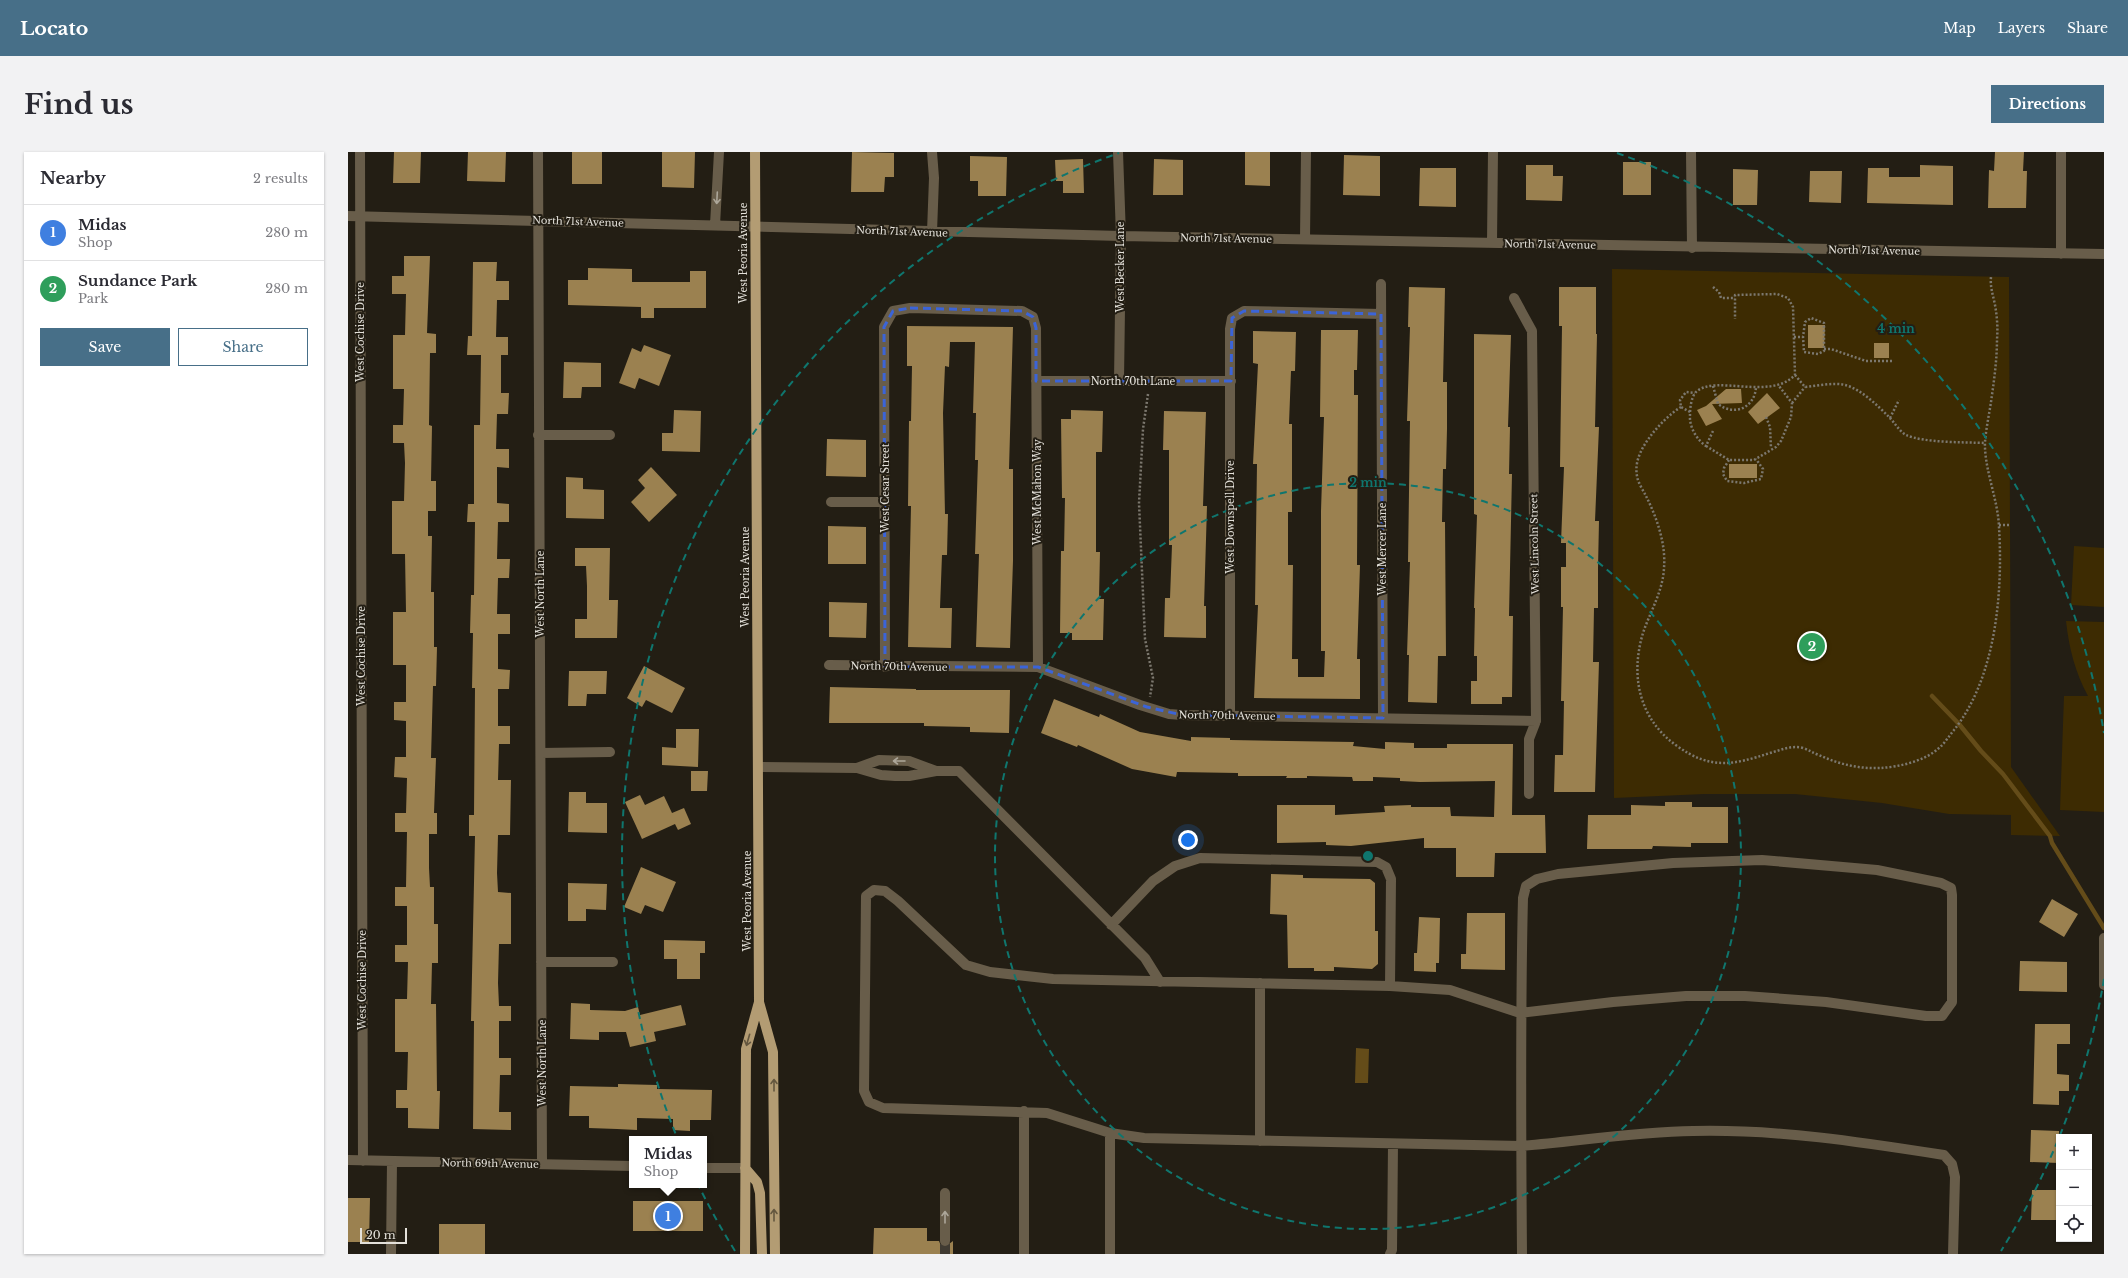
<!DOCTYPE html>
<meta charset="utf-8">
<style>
:root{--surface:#fff;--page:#f2f2f3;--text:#2b2b33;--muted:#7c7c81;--line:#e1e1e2;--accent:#476f88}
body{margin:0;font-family:"Libre Baskerville",serif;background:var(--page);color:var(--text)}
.controls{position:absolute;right:12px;bottom:12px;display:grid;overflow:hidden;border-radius:0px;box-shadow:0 1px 3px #0004}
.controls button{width:36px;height:36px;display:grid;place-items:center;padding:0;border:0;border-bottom:1px solid var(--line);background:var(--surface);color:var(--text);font:20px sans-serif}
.scale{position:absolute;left:12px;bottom:10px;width:47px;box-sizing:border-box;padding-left:4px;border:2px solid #e4e1da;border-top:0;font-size:11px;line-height:14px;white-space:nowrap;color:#e4e1da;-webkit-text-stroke:3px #231e14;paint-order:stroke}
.you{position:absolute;left:840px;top:688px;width:14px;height:14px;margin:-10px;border:3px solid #fff;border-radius:50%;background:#1a73e8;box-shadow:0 0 0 6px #1a73e833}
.badge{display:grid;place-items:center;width:26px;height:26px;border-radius:50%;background:var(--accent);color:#fff;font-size:13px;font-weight:700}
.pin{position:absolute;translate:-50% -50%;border:2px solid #fff;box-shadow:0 1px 4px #0006}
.popup{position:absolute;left:281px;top:984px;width:78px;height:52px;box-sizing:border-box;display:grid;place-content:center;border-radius:0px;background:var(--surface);filter:drop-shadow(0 1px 3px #0005);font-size:13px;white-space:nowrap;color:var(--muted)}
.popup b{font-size:15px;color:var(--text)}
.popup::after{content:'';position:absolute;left:50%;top:100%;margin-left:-8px;border:8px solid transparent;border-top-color:var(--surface)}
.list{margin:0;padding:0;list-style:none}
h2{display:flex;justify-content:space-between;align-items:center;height:52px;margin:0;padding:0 16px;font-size:17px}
h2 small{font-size:13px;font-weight:400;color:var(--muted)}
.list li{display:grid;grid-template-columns:26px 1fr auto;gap:12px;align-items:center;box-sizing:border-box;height:56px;padding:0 16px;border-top:1px solid var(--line)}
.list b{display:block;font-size:15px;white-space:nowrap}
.list p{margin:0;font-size:13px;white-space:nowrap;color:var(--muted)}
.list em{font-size:13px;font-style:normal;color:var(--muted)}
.actions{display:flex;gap:8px;padding:12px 16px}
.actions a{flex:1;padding:9px 0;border:1px solid var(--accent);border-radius:0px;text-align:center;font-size:14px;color:var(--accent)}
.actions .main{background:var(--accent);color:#fff}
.icon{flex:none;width:22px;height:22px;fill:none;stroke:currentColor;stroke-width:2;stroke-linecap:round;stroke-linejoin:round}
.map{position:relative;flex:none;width:1756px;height:1102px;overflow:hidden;border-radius:0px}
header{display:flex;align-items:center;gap:24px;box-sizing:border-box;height:56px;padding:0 20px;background:var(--accent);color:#fff}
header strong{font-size:19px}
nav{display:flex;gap:22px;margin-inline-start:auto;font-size:14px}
.intro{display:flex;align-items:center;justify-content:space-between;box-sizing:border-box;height:96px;padding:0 24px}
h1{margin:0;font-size:28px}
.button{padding:10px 18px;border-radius:0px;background:var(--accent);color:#fff;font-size:14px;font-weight:700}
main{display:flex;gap:24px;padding:0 24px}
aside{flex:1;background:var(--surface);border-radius:0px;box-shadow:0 1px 3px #0004}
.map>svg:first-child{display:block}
</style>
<header>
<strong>Locato</strong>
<nav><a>Map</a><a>Layers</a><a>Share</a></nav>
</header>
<div class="intro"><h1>Find us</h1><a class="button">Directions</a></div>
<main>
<aside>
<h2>Nearby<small>2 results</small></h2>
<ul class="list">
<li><span class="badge" style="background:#3f7fe0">1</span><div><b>Midas</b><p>Shop</p></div><em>280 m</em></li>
<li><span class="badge" style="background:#2e9e5b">2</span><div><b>Sundance Park</b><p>Park</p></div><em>280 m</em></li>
</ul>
<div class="actions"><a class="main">Save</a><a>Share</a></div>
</aside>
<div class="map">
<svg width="1756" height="1102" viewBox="0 0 1756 1102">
<rect width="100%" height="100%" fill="#231e14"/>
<path fill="#3d2b02" d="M1264 117 1661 125 1663 615 1712 684 1663 683V663L1601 662 1534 651 1447 642H1356L1266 646Z
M1726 394 1756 396V455L1723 453Z
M1718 469 1756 470V660L1712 658 1716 544H1740C1727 520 1721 496 1718 469Z"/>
<path fill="#644c19" d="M1008 896 1021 897 1020 931H1007Z"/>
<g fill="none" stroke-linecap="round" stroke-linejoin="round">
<path stroke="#644c19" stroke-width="4.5" d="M1584 544 1611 572 1633 599 1655 622 1702 684 1704 691 1756 776"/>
</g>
<path fill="#9b8150" d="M46 0H73L72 31H45Z
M120 0H158L157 30 119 29Z
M224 0H254V32H224Z
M314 0H347L346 36 314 35Z
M504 0 546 1V25H537L536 40H503Z
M897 0H922V34L897 33Z
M1647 0H1676L1675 19H1679L1678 56H1640L1641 18 1646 19Z
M996 3 1032 4V44L995 43Z
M622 4 659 5 658 44H630V29H622Z
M735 7 736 41H715V29H708L707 8Z
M806 7 835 8V43H805Z
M1275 10H1303V43H1275Z
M1178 13H1205V24H1215L1214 49 1178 48Z
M1572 13 1605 14V53L1519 51 1520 16H1541V25H1572Z
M1072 16H1108V55L1071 54Z
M1385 17 1410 18 1409 53H1385Z
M1462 19H1494L1493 51 1461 50Z
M56 104H82L79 181 88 182V201H82L81 273 84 274 83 329H88V359H80V384H84L83 440H86V495H89L88 534H85L83 606H88L86 661H89V682H81V716L82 735H86V772H90V811H84L83 852H88L89 939H92L91 977 60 976V956H48V938H59L60 900H47V847H59L60 810H47V793H59V754H47V735H58L59 680H47V661H58L59 626 46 625 47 605H58V569L46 568V550H58V513H45V460H58L57 402H44V349H56L57 311 56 291H45V273H55L56 237H45V183H57L58 142H44V124H56Z
M125 110H149L148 129H161V148H149L148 185H160V203H153V241H161L160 262H149L148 297H161V316L149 315V351L161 352V370H150L149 407H162L161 426H150L149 462H162V482H150V517L162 518 161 537H150V574H162V592H151L150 628H163L162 683H150L149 721 150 740 163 741V792H151L150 831 151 854H163V869H151V906H163V923H152L151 960H163V978L125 977 126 869H123L127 684H121V663H126L127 536H124L125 481H122L123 443H126L127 370H119L120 352H126V273H132L133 203H119L120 184H124Z
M240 116 284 117V130H342V119H358V156H306V166H293V155L220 153V128H240Z
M1061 135 1097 136 1095 230H1099V277L1098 317H1095L1094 370H1097L1098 504H1090L1089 551 1060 550 1061 503H1059L1062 410H1060L1062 269H1059L1062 175H1060Z
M1211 135H1248V182H1249L1247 275H1251L1247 369H1251L1250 416V456H1246L1245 510H1251L1247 640H1206L1207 603H1215L1216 549H1213L1215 455H1213V415H1218V391H1213L1216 315H1212L1214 174H1211Z
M1460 173H1477L1476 196H1460Z
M559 174 665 175 661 317H665V409L662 496 628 495 631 402H627L630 308H627L628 261H625L627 190H602L601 215 597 214 595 261 597 362H600L599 403H594L592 456H604L603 496 560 495 563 354H560L561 269H563L564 214H559Z
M973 178H1010L1009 218H1006V243H1010L1009 413H1012L1009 507H1012V547L906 546 910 453H907L909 312H905L910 212 905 211V179L948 180 947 219H943L941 272H944V360H940V413H945L944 507H950V525H976L977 499H973V359L976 265H972Z
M1126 182 1163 183 1160 275H1162L1161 322H1164L1161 464H1165L1164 545H1154V552H1123V529H1129V504H1126L1127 456H1126L1129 363 1126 362Z
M1526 191H1541V206H1526Z
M296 193 323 203 311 234 291 226 287 237 271 231 284 196 293 200Z
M216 210 253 211V235H234L233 246H215Z
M1378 237H1393L1394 251 1364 252 1374 267 1358 274 1349 258 1358 254Z
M1419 241 1432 256 1410 272 1400 260Z
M326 258 353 259 352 300 314 299V281H325Z
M723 258 755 259 754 300H748V400H752L751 447H756L755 488H724V481H712L713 399H716L717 346H714L713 267H723Z
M816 259 858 260 855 354H859L856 454H858V486L816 485 817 446H822L824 393H821V298H815Z
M479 287 518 288V325L478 324Z
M1381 312H1409V326H1381Z
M303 315 329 343 301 370 283 350 297 336 290 328Z
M218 325 235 326V337L256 338V367L218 366Z
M480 374 518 375V412H480Z
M227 396H262L261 448H270L269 486H227V467H239V434L238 414H227Z
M481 450 519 451 518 486 481 485Z
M296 514 337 536 324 561 298 548 294 555 279 546Z
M221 519H259L258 542H239L238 554H220Z
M482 535 568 537V538H662L661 581 622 580V575L576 574V571H481Z
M706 547 751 565 752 562 792 580 843 589V585L882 586V588L1006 590 1005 594 1037 597V590L1066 591V596H1099V592H1165L1164 663H1197L1198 701H1147L1146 725H1108V696H1076V686L1003 694 978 693V690L929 691V653H987V663L1037 660 1036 654 1063 653V655H1102L1103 664 1146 665 1147 629 1072 630 1052 629V626L1025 625V629H1005L1004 625 959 624V626H938L939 624H890V621L829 620 828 625 784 617 730 593 729 595 693 581Z
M328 577H351L350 615 314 613V595L328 596Z
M343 619H360L359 639H343Z
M221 640H238V651H259V681L220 680Z
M292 643 297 653 316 644 324 661 336 656 343 672 330 678 327 672 294 687 277 650Z
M1317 650H1344V655H1380V691H1343V695L1305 694 1304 697H1239L1240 663H1283V653L1317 654Z
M293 715 328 730 315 760 297 753 293 762 276 755Z
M923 722 955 723V726L1022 727 1027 731V779H1030V812L1024 817 986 815V819H966V816H940L939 763 922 762Z
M220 731 259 732 258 758 238 757V769H220Z
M1704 747 1730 762 1716 785 1691 770Z
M1119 761H1157V818L1113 817V802H1118Z
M1071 765 1092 766 1091 811H1088V820L1066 819V801H1069Z
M316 788 357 789V801H352V827H329V807H316Z
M1672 809 1719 810V840L1671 839Z
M223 851 242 852V858L277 859 290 855 292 863 333 853 338 873 306 880 308 889 282 895 278 880H251V888L222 887Z
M1687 872H1722V892H1709V922L1721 923V939H1711V953L1685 952Z
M270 932 309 933V937L364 938 363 968H342V979L325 978V967L289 966V978L269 977 241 976V964H221L222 934 270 935Z
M1683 978 1711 979V1011L1682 1010Z
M1684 1038H1711V1068H1683Z
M0 1046H22L21 1090H0Z
M285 1049H355V1079H285Z
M91 1072H137V1102H91Z
M526 1076H579V1089H591L593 1094 597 1095 605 1089V1102H525Z"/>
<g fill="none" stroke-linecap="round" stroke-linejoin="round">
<path stroke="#403b32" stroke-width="10" stroke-dasharray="10 5" stroke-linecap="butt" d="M597 1102V1089"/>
<path stroke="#7c786f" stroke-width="2.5" stroke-dasharray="2 2" stroke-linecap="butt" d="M1365 135 1371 140 1373 146H1387
M1446 185H1455L1457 170 1463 166 1476 171V199L1470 202 1456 200 1455 185
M1476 197H1483L1518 209H1546
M1447 223 1457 235C1470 234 1485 230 1497 233 1513 237 1530 254 1541 265 1547 271 1551 279 1558 283 1576 291 1616 290 1637 291
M1365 234 1370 252C1387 265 1407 255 1408 235
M800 242 795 277 791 351 797 487 805 526 802 545
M1444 251 1457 235
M1333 255C1323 261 1312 272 1304 282 1295 294 1286 308 1289 324 1290 331 1295 338 1298 344 1309 366 1318 392 1316 416 1315 439 1302 460 1295 481 1282 524 1291 567 1329 594 1363 618 1385 613 1422 601 1433 598 1443 593 1455 596 1461 598 1465 601 1471 603 1490 612 1511 617 1532 616 1551 615 1577 609 1591 596 1597 591 1601 584 1606 578 1648 525 1655 441 1651 375 1650 347 1636 317 1637 290 1638 277 1641 263 1643 250 1646 229 1649 208 1649 187 1650 176 1649 164 1647 153 1645 143 1642 135 1643 125
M1342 260 1333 255 1332 248 1338 240 1347 241
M1418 265 1422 275 1423 296
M1542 266 1551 248
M1365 279 1358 294C1349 288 1341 275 1342 263 1342 257 1343 245 1348 240 1367 222 1422 249 1447 223L1445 155 1440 146 1429 142 1387 143V167
M1358 294 1381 308H1406L1428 295 1433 289 1443 265 1444 251 1431 234
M1381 308 1376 316 1375 322 1379 329 1396 331 1413 327 1415 317 1408 307
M1651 373H1662"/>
<path stroke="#685d4a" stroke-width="10" d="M12 0 15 1009
M190 0 194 1012
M584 0 586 26 584 80
M770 0 773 84 771 229
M1343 0 1344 96
M0 64 773 84 1756 102
M367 73 371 0
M957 87 958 0
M1144 90 1145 0
M1713 102V0
M1033 132 1035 566
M1166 146 1184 179 1188 569 1181 587V642
M688 229H883
M190 283H262
M483 350H537
M481 513 690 515 792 553 821 562 834 563 1188 569
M537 515 536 175 545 159 562 156 674 159 685 165 688 176 690 515
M882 564V177L884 166 896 159 1033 162
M193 601 262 600
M411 615 509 616 533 623 547 624H561L588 619H611L797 806 812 830
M509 616 531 608 561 609 588 619
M763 773 805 729 827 714 852 706 1029 710 1038 715 1043 727 1042 834
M1756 786V833
M193 810H265
M762 981V1102
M912 989V831
M0 1008 284 1014
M356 1016H397
M597 1089V1041
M43 1102 44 1009
M676 1102V959
M1042 1102 1044 1098 1045 992
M1174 1102C1173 983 1172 865 1175 746L1178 734 1189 727 1210 722 1325 711 1414 708 1529 718 1593 731 1603 736 1604 743V850L1594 864H1578L1478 850 1397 844H1338L1265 850 1172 861 1102 838 1042 834 705 827 642 820 618 813 550 749 537 739 526 738 518 744 516 939 521 950 535 956 699 961 762 981 796 986 1173 994C1231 989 1288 980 1345 979 1430 977 1513 990 1596 1003L1604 1012 1607 1025 1605 1102"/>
<path stroke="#b39c73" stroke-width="10" d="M407 0 411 850 425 900 427 1102
M397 1016 409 1030 412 1041 414 1102
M397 1102 398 897 411 850"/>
</g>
<defs><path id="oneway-shaft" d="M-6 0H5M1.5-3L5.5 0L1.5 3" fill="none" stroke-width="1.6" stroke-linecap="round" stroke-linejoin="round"/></defs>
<g stroke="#aca699">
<use href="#oneway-shaft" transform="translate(369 46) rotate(93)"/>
<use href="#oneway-shaft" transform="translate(551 609) rotate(-180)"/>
<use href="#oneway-shaft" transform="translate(597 1065) rotate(-90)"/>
</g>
<g stroke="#64573f">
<use href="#oneway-shaft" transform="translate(400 888) rotate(106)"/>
<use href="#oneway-shaft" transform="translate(426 933) rotate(-90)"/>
<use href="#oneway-shaft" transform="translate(426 1063) rotate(-90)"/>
</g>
<path fill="none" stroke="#3b64d8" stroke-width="3" stroke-dasharray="8 5" stroke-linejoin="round" d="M562 156 674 159 685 165 688 176V229H883L884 166 896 159 1033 162 1035 566 834 563 799 555 690 515H537L536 175 545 159Z"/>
<g fill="none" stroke="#0f766e" stroke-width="2" stroke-dasharray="7 5">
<circle cx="1020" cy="704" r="373"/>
<path d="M1756 827A746 746 0 0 1 1653 1099M387 1099A746 746 0 0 1 771 1M1269 1A746 746 0 0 1 1756 581"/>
</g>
<g text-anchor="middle" stroke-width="4" stroke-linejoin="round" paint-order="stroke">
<g font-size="10" fill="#e4e1da" stroke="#231e14">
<text transform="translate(230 69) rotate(2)" y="4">North 71st Avenue</text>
<text transform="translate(554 79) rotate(2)" y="4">North 71st Avenue</text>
<text transform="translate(878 86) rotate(1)" y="4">North 71st Avenue</text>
<text transform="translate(1202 92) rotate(1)" y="4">North 71st Avenue</text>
<text transform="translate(1526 98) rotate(1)" y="4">North 71st Avenue</text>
<text transform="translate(395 101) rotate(-90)" y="4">West Peoria Avenue</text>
<text transform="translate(772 115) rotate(-90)" y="4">West Becker Lane</text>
<text transform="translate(12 180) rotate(-90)" y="4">West Cochise Drive</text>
<text x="785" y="233">North 70th Lane</text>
<text transform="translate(537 336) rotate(-90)" y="4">West Cesar Street</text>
<text transform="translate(689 340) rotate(-90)" y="4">West McMahon Way</text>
<text transform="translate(882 365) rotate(-90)" y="4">West Downspell Drive</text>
<text transform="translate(1186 392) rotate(-91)" y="4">West Lincoln Street</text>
<text transform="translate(1034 397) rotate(-90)" y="4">West Mercer Lane</text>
<text transform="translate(397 425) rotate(-90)" y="4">West Peoria Avenue</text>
<text transform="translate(192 442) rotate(-90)" y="4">West North Lane</text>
<text transform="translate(13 504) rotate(-90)" y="4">West Cochise Drive</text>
<text transform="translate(551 514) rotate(1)" y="4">North 70th Avenue</text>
<text transform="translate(879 563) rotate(1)" y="4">North 70th Avenue</text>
<text transform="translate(399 749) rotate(-90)" y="4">West Peoria Avenue</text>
<text transform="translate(14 828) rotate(-90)" y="4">West Cochise Drive</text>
<text transform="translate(194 911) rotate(-90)" y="4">West North Lane</text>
<text transform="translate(142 1011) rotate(1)" y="4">North 69th Avenue</text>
</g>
</g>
<circle cx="1020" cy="704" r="6" fill="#0f766e" stroke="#231e14" stroke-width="2"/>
<g font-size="12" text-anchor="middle" font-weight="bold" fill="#0f766e" stroke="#231e14" stroke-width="4" stroke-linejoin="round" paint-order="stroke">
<text x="1548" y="181">4 min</text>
<text x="1020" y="335">2 min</text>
</g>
</svg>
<div class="controls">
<button>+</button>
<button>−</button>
<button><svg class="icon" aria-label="locate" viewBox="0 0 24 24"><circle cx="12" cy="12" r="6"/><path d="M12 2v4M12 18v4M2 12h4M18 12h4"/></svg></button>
</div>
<div class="scale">20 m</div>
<div class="you"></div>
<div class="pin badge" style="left:320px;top:1064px;background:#3f7fe0">1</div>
<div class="popup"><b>Midas</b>Shop</div>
<div class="pin badge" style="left:1464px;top:494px;background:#2e9e5b">2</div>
</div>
</main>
